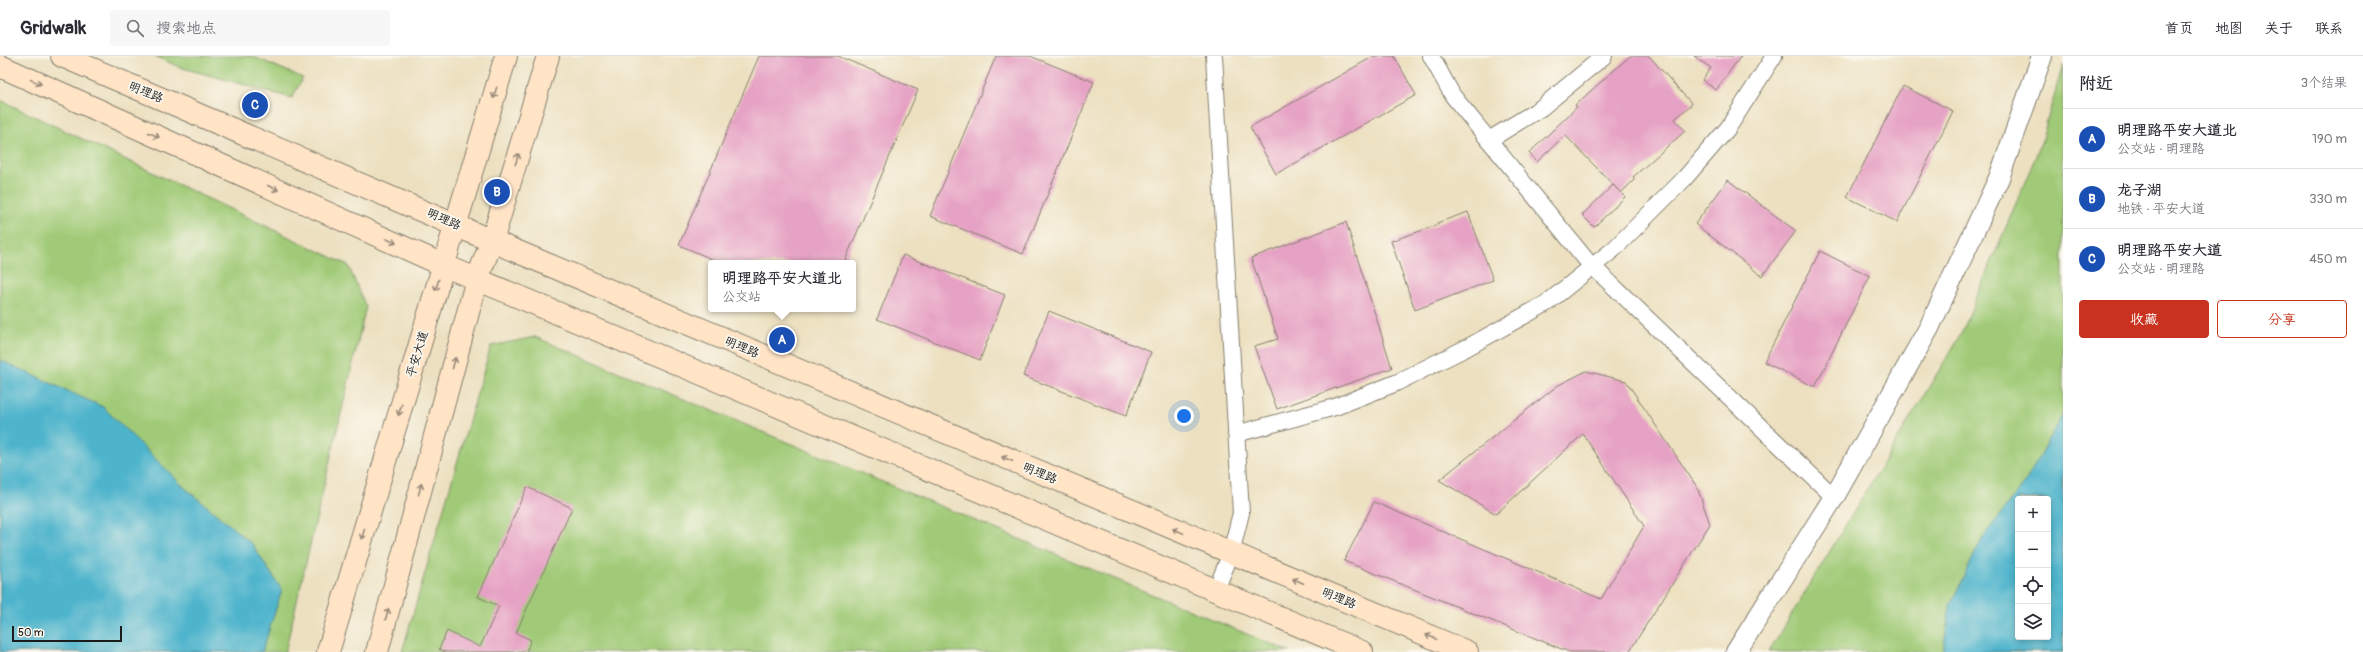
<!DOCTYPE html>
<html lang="zh">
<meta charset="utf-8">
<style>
:root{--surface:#fff;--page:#f7f7f7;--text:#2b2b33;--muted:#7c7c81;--line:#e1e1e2;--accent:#c8321e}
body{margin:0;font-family:Pangolin,"LXGW WenKai TC",sans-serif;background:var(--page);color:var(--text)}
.controls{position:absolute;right:12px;bottom:12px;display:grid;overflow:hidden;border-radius:4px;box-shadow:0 2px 6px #0003}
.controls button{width:36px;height:36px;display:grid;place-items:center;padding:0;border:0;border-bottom:1px solid var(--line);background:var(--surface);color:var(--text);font:20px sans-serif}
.scale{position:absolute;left:12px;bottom:10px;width:110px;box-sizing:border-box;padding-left:4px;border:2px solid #1c1c1c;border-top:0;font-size:11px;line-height:14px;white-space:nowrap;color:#1c1c1c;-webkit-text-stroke:3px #fbf7ec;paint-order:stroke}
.you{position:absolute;left:1184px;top:360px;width:14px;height:14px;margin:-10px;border:3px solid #fff;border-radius:50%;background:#1a73e8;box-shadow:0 0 0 6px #1a73e833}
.badge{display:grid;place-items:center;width:26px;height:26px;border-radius:50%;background:var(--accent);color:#fff;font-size:13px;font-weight:700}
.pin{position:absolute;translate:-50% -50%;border:2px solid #fff;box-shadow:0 1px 4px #0006}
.popup{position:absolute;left:708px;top:204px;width:148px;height:52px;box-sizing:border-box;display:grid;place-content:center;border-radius:4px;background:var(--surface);filter:drop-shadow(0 1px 3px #0005);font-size:13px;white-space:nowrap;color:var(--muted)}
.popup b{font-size:15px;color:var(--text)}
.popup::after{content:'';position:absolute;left:50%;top:100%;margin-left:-8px;border:8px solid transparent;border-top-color:var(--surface)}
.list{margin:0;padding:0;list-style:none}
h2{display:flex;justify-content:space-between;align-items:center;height:52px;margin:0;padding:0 16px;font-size:17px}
h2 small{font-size:13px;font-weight:400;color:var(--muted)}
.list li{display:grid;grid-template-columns:26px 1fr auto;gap:12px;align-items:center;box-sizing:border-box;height:60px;padding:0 16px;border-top:1px solid var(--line)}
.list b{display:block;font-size:15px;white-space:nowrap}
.list p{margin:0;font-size:13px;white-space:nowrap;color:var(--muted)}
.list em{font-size:13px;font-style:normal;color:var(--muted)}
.actions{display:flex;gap:8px;padding:12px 16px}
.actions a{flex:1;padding:9px 0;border:1px solid var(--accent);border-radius:4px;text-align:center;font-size:14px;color:var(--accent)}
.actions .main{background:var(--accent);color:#fff}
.icon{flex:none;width:22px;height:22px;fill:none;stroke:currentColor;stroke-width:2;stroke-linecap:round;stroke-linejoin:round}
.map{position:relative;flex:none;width:2063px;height:596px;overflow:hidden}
header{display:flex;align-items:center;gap:24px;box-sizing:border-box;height:56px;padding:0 20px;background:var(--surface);border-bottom:1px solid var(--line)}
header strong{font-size:19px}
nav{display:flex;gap:22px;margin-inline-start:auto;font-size:14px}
.search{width:280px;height:36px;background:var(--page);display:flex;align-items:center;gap:10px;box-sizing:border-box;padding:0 14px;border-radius:4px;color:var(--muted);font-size:15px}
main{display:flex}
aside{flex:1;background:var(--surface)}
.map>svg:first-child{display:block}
</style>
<header>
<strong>Gridwalk</strong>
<div class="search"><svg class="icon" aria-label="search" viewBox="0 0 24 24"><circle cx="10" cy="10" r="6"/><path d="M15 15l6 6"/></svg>搜索地点</div>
<nav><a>首页</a><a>地图</a><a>关于</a><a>联系</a></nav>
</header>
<main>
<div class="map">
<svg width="2063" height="596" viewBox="0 0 2063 596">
<rect width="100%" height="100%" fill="#fbf7ec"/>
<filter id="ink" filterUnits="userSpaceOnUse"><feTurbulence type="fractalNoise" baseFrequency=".025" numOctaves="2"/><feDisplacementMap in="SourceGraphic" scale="8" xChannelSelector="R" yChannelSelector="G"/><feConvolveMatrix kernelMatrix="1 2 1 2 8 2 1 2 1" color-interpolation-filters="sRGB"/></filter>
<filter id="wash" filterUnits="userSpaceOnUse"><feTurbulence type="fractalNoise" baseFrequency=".012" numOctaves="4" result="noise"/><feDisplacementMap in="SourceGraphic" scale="16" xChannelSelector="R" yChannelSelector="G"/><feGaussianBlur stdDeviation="0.9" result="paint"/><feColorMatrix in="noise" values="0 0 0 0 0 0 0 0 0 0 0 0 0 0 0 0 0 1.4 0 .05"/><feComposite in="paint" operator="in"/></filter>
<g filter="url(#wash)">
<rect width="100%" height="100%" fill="#ece0c0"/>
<path fill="#a0ca77" stroke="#5e734a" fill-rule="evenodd" d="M155 0H252L303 22 292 42 179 11Z
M2063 8V596H1769L1961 278 2040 90ZM2018 443H2048V581H2018Z
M0 44 348 209 366 251 285 596H0Z
M535 281 1290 596H402L491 290Z"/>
<path fill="#4eb4cc" stroke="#356874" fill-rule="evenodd" d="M0 304 103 351 184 431 252 488 282 534 262 596H0Z
M2063 357V596H1943L1950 549 1982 483 2027 423ZM2018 443H2048V581H2018Z"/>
<g id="blocks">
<path fill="#e6a2c4" d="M759 0H838L918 34 844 207H721L679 189Z
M996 0H1030L1094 26 1023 198 930 160Z
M1374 0H1394L1416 39 1276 118 1250 71Z
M1630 0H1649L1692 48 1675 63 1685 75 1633 121 1635 123 1621 137 1565 79 1537 106 1529 97 1577 51 1575 49Z
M1694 0H1741L1716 34 1702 24 1711 12Z
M1903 30 1953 55 1897 166 1847 141Z
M1728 124 1796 175 1762 220 1695 168Z
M1613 129 1625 141 1594 171 1582 159Z
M1468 156 1493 224 1415 254 1391 185 1438 169 1437 167Z
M1346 166 1392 312 1277 353 1254 290 1278 283 1251 202Z
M1820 195 1870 220 1815 331 1764 306Z
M903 199 1005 239 980 304 877 263Z
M1049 255 1151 296 1126 360 1023 320Z
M1586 315 1626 325 1697 431 1710 468 1629 596H1569L1344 505 1374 446 1601 543 1644 470 1583 378 1496 458 1439 424 1557 330Z
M527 431 572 452 516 577 531 584 526 596H445L439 593 447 575 480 591 499 550 478 541Z"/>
</g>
</g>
<g filter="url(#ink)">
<use href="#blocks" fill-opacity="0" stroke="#847e6e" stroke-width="1"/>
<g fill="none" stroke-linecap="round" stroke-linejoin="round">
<defs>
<path id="minor" d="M1214 0 1241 457 1231 497 1216 534
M1431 0 1453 40 1588 206 1834 441
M1489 84 1541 52 1604 0
M1236 378 1335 351 1396 327 1468 291 1547 247 1614 193 1684 123 1728 72 1774 0"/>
<path id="tertiary" d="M1736 596 1834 441 1929 272 1999 122 2042 0"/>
<path id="secondary" d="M62 0 492 185 1467 596
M0 10 443 209 1362 596
M328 596 506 0
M377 596 477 223 492 185 548 0"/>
</defs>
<use href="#minor" stroke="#847e6e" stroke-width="18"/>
<use href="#tertiary" stroke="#847e6e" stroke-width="22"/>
<use href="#secondary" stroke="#847e6e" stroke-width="24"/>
<use href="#minor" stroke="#fff" stroke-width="16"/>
<use href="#tertiary" stroke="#fff" stroke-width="20"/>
<use href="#secondary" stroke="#ffe4c6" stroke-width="22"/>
</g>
<defs><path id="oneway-shaft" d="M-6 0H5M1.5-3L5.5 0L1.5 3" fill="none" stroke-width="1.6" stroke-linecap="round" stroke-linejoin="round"/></defs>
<g stroke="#998a7a">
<use href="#oneway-shaft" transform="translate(36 26) rotate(24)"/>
<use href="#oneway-shaft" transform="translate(495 37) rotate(107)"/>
<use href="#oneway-shaft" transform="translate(154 79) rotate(24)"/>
<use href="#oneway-shaft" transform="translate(517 103) rotate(-73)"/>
<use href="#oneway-shaft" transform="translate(273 132) rotate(24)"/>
<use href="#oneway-shaft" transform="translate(391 185) rotate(24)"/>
<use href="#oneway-shaft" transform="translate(437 229) rotate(107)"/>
<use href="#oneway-shaft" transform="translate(454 307) rotate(-75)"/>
<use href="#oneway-shaft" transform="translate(400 354) rotate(107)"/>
<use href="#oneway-shaft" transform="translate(1007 403) rotate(-157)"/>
<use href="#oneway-shaft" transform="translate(420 433) rotate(-75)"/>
<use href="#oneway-shaft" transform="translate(1178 475) rotate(-157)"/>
<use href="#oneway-shaft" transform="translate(363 478) rotate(107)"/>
<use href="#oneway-shaft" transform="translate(1298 525) rotate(-157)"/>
<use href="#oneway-shaft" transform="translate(387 558) rotate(-75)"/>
<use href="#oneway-shaft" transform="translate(1431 581) rotate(-157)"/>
</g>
</g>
<g text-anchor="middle" stroke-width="3.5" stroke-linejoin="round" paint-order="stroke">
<g font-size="12" fill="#1c1c1c" stroke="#fbf7ec">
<text transform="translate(146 36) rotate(23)" y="4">明理路</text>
<text transform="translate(444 163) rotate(24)" y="4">明理路</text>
<text transform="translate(742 291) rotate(23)" y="4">明理路</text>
<text transform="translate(417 298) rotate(-73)" y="4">平安大道</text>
<text transform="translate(1040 417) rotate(23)" y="4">明理路</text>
<text transform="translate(1339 542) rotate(23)" y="4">明理路</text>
</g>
</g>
</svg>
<div class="controls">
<button>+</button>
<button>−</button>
<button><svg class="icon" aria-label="locate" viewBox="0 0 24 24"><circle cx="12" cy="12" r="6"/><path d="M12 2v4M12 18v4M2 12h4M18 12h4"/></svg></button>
<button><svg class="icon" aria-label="layers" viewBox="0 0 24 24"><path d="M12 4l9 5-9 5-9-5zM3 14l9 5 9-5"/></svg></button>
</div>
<div class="scale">50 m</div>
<div class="you"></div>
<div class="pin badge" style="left:782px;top:284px;background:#1a4fb4">A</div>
<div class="popup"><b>明理路平安大道北</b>公交站</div>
<div class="pin badge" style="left:497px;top:136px;background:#1a4fb4">B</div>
<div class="pin badge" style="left:255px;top:49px;background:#1a4fb4">C</div>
</div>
<aside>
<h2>附近<small>3个结果</small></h2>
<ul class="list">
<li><span class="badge" style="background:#1a4fb4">A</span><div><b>明理路平安大道北</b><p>公交站 · 明理路</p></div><em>190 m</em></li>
<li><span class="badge" style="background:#1a4fb4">B</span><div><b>龙子湖</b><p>地铁 · 平安大道</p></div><em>330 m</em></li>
<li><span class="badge" style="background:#1a4fb4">C</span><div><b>明理路平安大道</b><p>公交站 · 明理路</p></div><em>450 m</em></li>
</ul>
<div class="actions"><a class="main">收藏</a><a>分享</a></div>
</aside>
</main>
